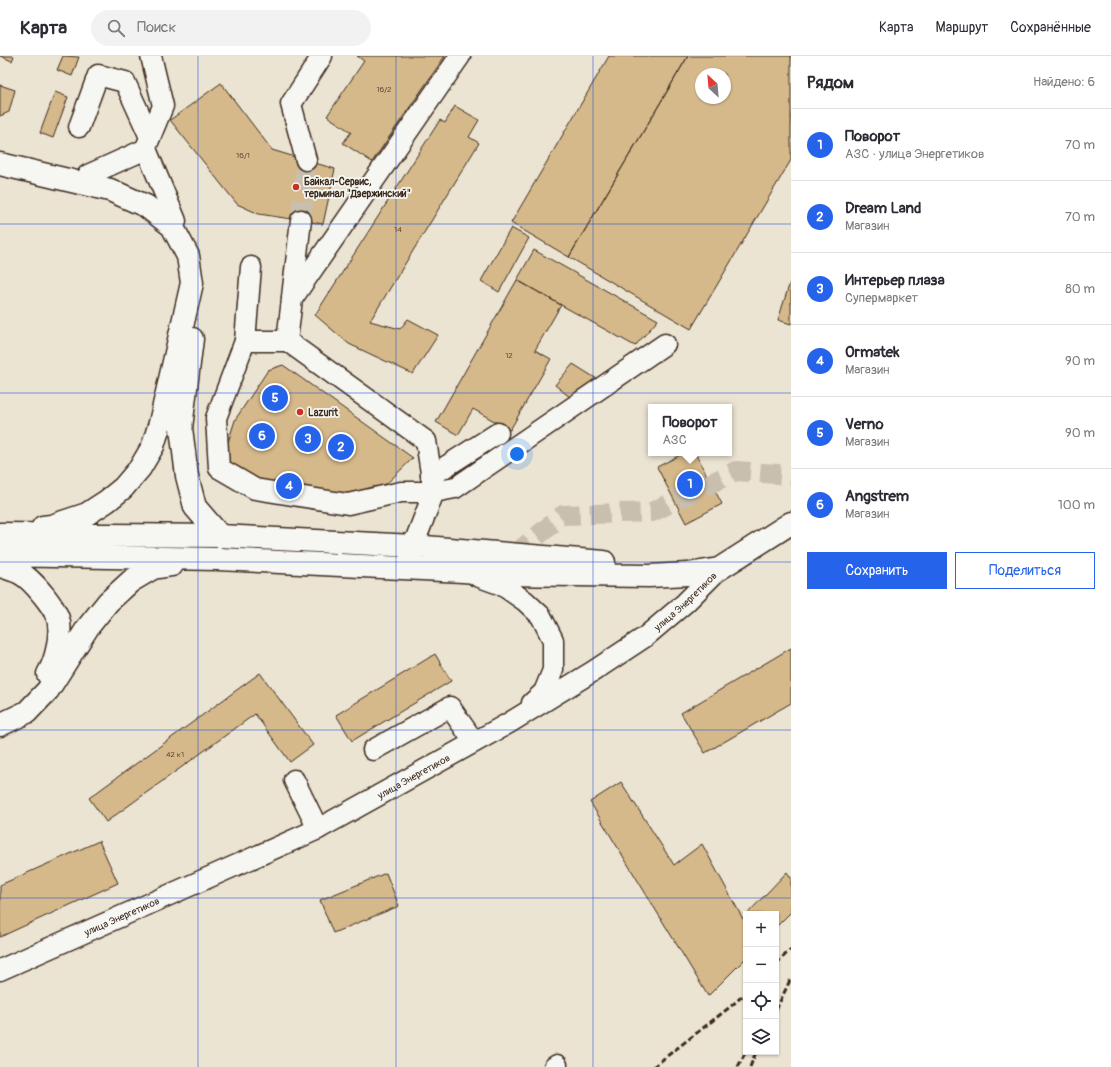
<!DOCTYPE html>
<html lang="ru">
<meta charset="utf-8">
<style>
:root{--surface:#fff;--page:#f2f2f3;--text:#2b2b33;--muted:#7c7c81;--line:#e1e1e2;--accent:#2563eb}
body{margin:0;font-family:Pangolin,sans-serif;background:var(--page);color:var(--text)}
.controls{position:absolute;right:12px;bottom:12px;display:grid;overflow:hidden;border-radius:0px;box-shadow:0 1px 3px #0004}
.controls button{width:36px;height:36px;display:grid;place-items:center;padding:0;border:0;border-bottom:1px solid var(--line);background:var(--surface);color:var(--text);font:20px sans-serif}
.compass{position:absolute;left:695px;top:12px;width:36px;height:36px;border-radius:50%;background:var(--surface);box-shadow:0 1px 3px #0004;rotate:334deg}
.you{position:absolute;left:517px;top:398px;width:14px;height:14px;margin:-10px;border:3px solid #fff;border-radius:50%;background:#1a73e8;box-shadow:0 0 0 6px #1a73e833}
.badge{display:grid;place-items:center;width:26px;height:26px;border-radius:50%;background:var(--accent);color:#fff;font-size:13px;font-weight:700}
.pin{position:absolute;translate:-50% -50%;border:2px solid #fff;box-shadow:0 1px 4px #0006}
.popup{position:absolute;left:648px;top:348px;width:84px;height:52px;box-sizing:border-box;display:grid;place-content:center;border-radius:0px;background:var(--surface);filter:drop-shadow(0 1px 3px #0005);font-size:13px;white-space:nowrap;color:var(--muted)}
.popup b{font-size:15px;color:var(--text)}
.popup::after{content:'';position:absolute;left:50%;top:100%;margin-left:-8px;border:8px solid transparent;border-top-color:var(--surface)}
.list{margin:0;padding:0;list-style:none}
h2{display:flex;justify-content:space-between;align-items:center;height:52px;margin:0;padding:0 16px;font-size:17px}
h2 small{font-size:13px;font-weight:400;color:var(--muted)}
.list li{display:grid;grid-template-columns:26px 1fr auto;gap:12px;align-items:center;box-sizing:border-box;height:72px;padding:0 16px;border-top:1px solid var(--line)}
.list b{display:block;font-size:15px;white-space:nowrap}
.list p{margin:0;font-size:13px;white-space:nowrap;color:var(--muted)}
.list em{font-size:13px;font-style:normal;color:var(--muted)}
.actions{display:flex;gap:8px;padding:12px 16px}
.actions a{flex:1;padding:9px 0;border:1px solid var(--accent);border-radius:0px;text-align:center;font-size:14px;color:var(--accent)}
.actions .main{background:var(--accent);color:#fff}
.icon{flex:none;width:22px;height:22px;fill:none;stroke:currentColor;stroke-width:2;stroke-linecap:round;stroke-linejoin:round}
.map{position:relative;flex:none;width:791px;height:1011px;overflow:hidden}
header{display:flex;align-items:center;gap:24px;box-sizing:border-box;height:56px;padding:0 20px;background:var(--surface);border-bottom:1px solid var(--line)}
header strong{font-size:19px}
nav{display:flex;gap:22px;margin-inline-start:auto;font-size:14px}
.search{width:280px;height:36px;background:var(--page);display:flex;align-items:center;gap:10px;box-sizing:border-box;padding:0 14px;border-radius:22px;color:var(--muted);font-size:15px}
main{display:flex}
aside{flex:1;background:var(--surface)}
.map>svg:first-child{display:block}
</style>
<header>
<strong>Карта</strong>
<div class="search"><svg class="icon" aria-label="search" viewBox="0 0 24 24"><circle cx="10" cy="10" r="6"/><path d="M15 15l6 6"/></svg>Поиск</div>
<nav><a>Карта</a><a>Маршрут</a><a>Сохранённые</a></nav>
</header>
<main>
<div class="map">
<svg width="791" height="1011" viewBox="0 0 791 1011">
<rect width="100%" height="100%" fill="#ece4d3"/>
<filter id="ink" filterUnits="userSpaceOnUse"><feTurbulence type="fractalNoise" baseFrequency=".025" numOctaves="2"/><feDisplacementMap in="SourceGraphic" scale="8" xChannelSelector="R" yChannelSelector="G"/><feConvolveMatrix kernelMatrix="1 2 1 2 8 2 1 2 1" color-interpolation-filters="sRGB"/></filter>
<g filter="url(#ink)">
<path fill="#d5b98a" stroke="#3b2a1e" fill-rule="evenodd" d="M0 0H14L12 5Z
M63 0 79 1 72 20 57 14Z
M357 0H445L372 106 343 87 351 76 327 60 364 5Z
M609 0H688L569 201 511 167Z
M688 0H791V104L691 273 569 201ZM701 18H725V42H701Z
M221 27 272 94 335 113 323 168 259 158 237 148 170 64Z
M0 29 15 34 9 56 0 60Z
M55 36 68 41 53 82 40 77Z
M455 50 479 64 469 81 479 87 370 265 400 273 408 263 438 279 413 318 349 288 315 259 440 64 445 67Z
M511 172 529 182 499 236 481 225Z
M534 194 658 264 635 290 561 249 517 224Z
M791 223V268L778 264Z
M517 224 561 249 535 294 551 303 510 374 473 353 458 379 436 366Z
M573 308 597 323 571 342 555 329Z
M283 309 413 402 377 437 332 443 242 424 222 406 235 364 268 314Z
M684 397H695L722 448 686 467 657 411Z
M791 592V647L705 697 681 657Z
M435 598 451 625 352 685 336 659Z
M260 617 313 689 290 706 255 658 106 766 89 742Z
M621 726 674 809 702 788 743 863 746 859V902L708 940 590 746Z
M99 785 118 827 0 881V829Z
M787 816 791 822V856L776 871V858H747Z
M386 817 399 850 333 877 320 844Z"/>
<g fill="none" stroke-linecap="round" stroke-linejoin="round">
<path stroke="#c9bfaf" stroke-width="20" stroke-dasharray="20 10" stroke-linecap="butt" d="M301 164 306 104
M514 499 563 459 652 456 736 415 791 419"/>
<defs>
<g id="minor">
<path d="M79 71 98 19 125 26 150 81"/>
<path d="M147 89 163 50 151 0"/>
<path d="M306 104 291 48 322 0"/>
<path d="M88 119 146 93 176 165"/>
<path d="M292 241 301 164"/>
<path d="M245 285 251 211"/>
<path d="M287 285H245L216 362 219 412 255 433 348 448 401 436H434L455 432 665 288"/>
<path d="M431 420 498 377"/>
<path d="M409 505 413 490 434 436 426 385 287 285 292 243 460 0"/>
<path d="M477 520 502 529 525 545 541 560 553 584V614L544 636 532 647"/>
<path d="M373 694 450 651 474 686"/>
<path d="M294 724 318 773"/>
<path id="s1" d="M0 914 318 773 509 667 592 616 645 581 685 547 719 513"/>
<path d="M554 1011 557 1009"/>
</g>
<path id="major" d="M0 108 110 134 146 150 172 170 188 200 192 227 160 367 153 390 140 412 123 432 107 445 87 458 51 470 43 471
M192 283 181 372 187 420 195 451 220 480
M0 478 220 480 413 490 604 506
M0 499 218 503 463 515 502 518 649 520 688 518 719 513 791 467
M0 510C7 512 14 514 20 517 32 523 58 554 59 567 61 582 56 605 48 618
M0 669 27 656 48 634 88 571 108 546 131 525 153 512 172 509"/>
</defs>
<use href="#minor" stroke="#3b2a1e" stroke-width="23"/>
<use href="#major" stroke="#3b2a1e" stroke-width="25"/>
<use href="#minor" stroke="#f6f6f2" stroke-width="20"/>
<use href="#major" stroke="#f6f6f2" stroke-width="22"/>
<path stroke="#3b2a1e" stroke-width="3" stroke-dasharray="6 3" stroke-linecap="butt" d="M776 908 791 893
M776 954 791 922
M653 1011 730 951 746 937
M738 1011 746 995
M750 1011 756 996"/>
</g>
</g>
<path fill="none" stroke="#1d4ed8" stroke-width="1" stroke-opacity="0.55" d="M198 0V1011M396 0V1011M593 0V1011M0 168H791M0 337H791M0 506H791M0 674H791M0 842H791"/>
<g fill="#c8321e" stroke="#f6f6f2" stroke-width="1.5">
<circle cx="296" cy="131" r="4"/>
<circle cx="300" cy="356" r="4"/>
</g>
<g text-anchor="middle" stroke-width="3.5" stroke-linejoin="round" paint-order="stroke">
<g font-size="8" fill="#624e39">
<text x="384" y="36">16/2</text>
<text x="243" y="102">16/1</text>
<text x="398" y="176">14</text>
<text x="509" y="302">12</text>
<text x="175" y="701">42 к1</text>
</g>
<g font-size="10" font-weight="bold" fill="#3b2a1e" stroke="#f6f6f2" text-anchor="start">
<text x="304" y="129">Байкал-Сервис,<tspan x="304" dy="12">терминал "Дзержинский"</tspan></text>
<text x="308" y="360">Lazurit</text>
</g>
<g font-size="10" fill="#3b2a1e" stroke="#f6f6f2">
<text dy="4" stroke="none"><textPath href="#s1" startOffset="781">улица Энергетиков</textPath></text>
<text dy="4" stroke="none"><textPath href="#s1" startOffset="457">улица Энергетиков</textPath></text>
<text dy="4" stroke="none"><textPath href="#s1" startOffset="133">улица Энергетиков</textPath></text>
</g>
</g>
</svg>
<div class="controls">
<button>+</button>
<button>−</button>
<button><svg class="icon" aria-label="locate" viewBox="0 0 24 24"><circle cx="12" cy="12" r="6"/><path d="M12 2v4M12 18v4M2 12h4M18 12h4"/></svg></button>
<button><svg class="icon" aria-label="layers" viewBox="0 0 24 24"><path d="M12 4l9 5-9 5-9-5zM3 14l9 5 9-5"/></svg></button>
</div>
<svg class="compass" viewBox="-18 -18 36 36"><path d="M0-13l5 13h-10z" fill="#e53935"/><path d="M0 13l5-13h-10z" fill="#7c7c81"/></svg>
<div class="you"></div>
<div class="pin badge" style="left:690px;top:428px">1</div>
<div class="popup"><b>Поворот</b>АЗС</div>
<div class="pin badge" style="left:341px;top:391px">2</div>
<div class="pin badge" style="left:308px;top:383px">3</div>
<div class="pin badge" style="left:289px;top:430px">4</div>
<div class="pin badge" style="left:275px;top:342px">5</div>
<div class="pin badge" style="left:262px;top:380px">6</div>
</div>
<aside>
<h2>Рядом<small>Найдено: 6</small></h2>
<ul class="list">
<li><span class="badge">1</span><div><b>Поворот</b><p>АЗС · улица Энергетиков</p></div><em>70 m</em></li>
<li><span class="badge">2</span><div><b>Dream Land</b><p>Магазин</p></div><em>70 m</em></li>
<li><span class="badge">3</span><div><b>Интерьер плаза</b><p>Супермаркет</p></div><em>80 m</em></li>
<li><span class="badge">4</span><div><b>Ormatek</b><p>Магазин</p></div><em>90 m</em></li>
<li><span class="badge">5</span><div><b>Verno</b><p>Магазин</p></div><em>90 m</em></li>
<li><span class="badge">6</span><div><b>Angstrem</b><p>Магазин</p></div><em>100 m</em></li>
</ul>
<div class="actions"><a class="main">Сохранить</a><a>Поделиться</a></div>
</aside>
</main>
